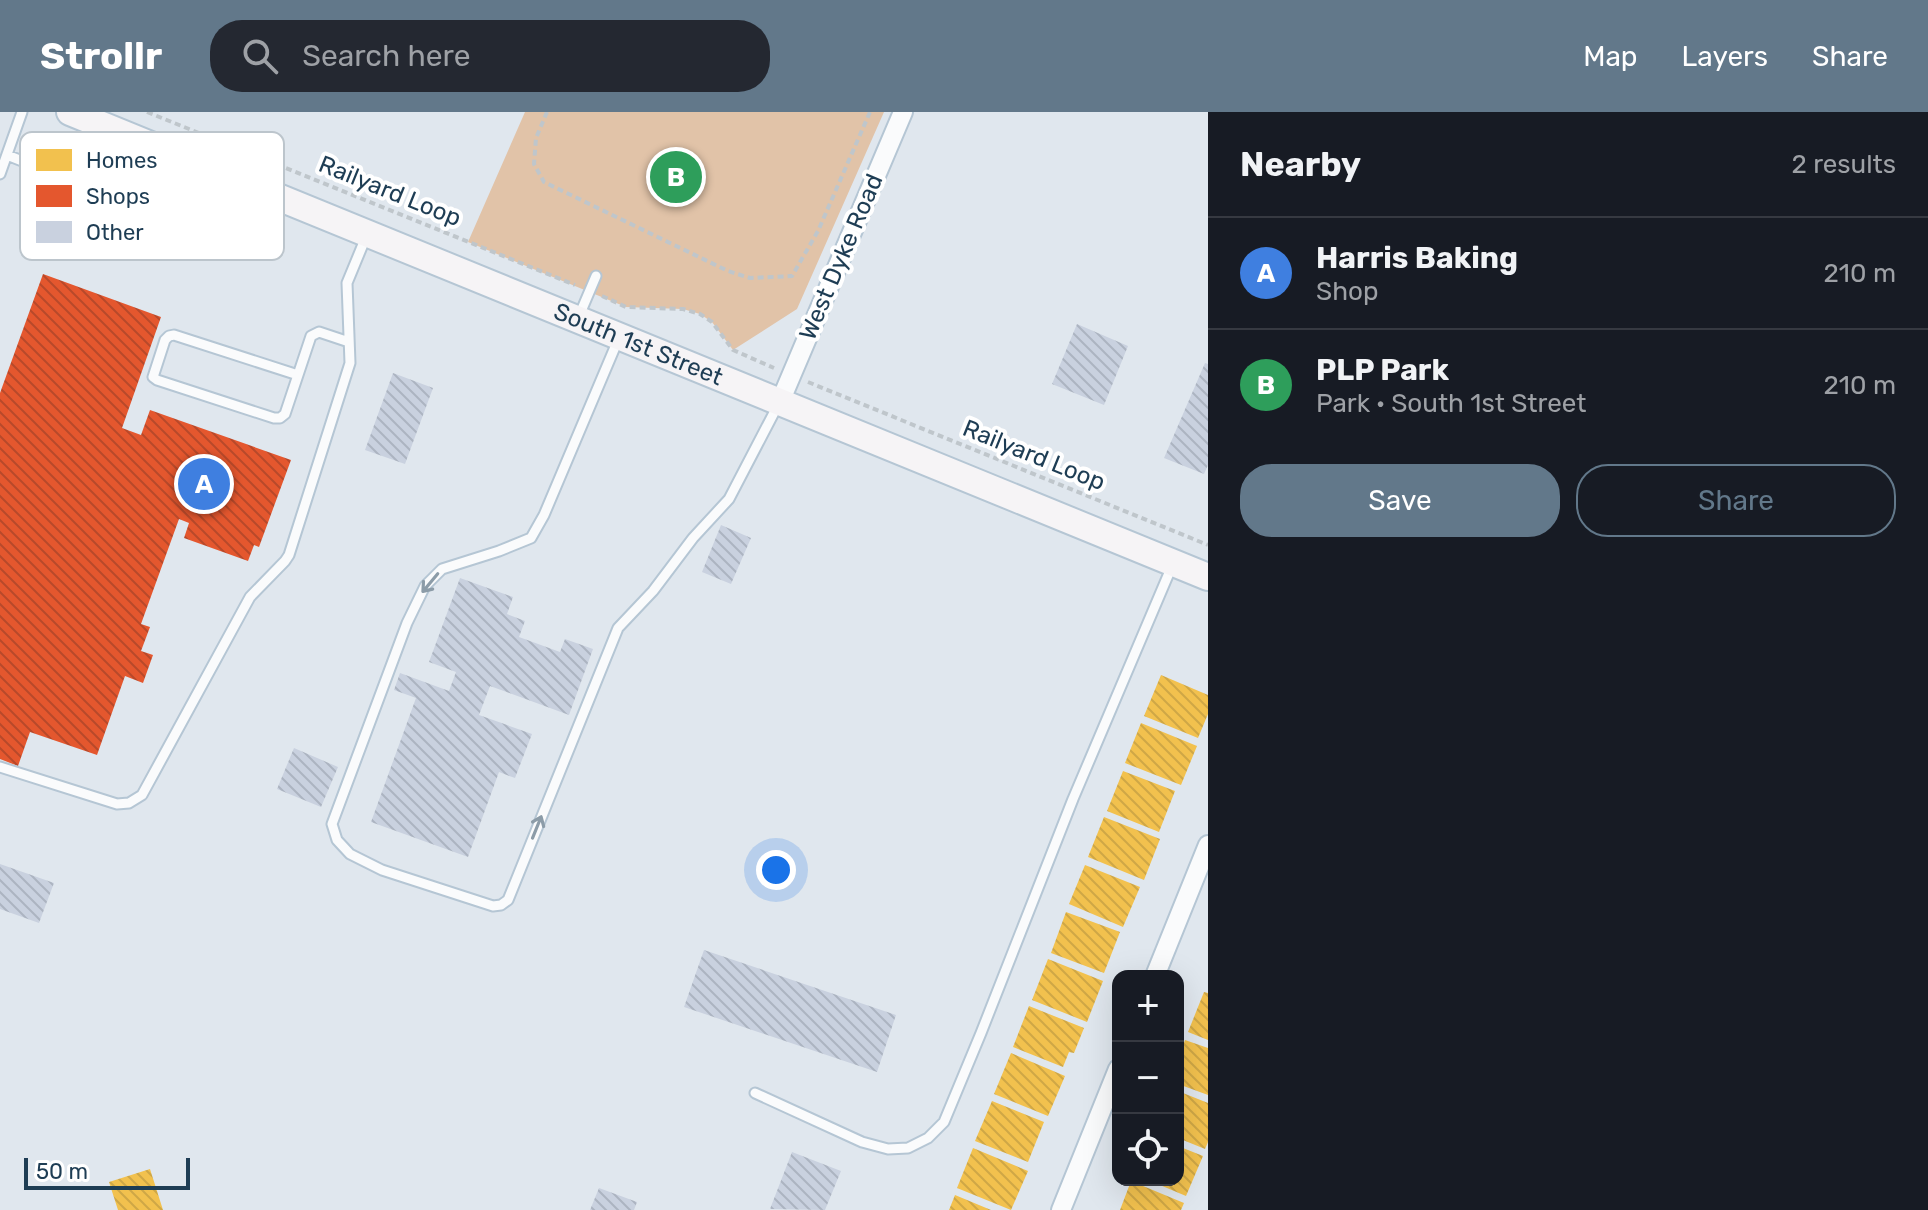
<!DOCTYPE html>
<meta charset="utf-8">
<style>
:root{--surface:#171b24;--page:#242831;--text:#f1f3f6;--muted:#9ea1a6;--line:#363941;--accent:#62788a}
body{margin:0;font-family:Rubik,sans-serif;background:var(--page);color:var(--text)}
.controls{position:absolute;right:24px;bottom:24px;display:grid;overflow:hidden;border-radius:16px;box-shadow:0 8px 32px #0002}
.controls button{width:72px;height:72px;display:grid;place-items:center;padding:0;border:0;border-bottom:2px solid var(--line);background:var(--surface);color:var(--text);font:40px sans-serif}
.scale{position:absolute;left:24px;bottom:20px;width:166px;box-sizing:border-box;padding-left:8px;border:4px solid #1e3d54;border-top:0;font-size:22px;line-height:28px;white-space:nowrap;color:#1e3d54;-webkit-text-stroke:6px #fff;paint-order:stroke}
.you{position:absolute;left:776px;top:758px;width:28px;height:28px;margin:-20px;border:6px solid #fff;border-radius:50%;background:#1a73e8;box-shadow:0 0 0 12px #1a73e833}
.badge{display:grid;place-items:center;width:52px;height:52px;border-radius:50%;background:var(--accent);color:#fff;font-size:26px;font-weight:700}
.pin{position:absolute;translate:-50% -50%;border:4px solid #fff;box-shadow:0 2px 8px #0006}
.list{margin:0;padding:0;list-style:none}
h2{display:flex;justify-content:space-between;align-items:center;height:104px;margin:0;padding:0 32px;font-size:34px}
h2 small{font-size:26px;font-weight:400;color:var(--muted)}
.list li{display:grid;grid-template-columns:52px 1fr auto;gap:24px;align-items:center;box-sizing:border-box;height:112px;padding:0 32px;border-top:2px solid var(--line)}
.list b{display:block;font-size:30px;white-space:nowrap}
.list p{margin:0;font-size:26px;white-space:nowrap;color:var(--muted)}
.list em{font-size:26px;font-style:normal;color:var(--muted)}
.actions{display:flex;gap:16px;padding:24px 32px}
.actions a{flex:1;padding:18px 0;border:2px solid var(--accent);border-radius:32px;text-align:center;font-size:28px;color:var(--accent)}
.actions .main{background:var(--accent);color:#fff}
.icon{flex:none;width:44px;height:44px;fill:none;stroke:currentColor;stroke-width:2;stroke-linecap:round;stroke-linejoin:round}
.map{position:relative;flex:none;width:1208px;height:1098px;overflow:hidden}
header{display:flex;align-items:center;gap:48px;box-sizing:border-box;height:112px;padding:0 40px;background:var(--accent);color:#fff}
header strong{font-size:38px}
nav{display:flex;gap:44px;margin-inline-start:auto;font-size:28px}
.search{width:560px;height:72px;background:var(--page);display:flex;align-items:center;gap:20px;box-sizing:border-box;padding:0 28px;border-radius:32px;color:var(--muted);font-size:30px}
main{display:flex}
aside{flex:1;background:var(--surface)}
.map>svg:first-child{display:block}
</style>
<header>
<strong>Strollr</strong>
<div class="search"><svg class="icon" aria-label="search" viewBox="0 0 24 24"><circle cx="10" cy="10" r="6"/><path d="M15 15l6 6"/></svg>Search here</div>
<nav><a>Map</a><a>Layers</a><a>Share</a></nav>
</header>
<main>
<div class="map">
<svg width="1208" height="1098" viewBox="0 0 1208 1098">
<defs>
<pattern id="homes-back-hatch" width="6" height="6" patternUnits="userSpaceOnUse" patternTransform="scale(2)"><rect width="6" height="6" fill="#f2c14e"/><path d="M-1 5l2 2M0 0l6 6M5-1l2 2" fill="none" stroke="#cfa746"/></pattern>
<pattern id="shops-back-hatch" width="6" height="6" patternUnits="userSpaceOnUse" patternTransform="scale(2)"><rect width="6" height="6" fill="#e4572e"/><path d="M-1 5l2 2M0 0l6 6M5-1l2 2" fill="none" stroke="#b8492a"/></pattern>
<pattern id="building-back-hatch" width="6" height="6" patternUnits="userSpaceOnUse" patternTransform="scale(2)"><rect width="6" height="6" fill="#c9d1df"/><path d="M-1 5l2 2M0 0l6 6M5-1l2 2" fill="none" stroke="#acb4c1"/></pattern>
</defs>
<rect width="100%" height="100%" fill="#e0e7ee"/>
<path fill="#e1c3a8" d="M525 0H884L797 197 733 238 712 210 700 202 683 197 626 195 468 130Z"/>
<path fill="url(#homes-back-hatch)" d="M1161 563 1208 583V602L1198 626 1144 604Z
M1141 611 1197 634 1181 673 1125 651Z
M1123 659 1175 679 1159 720 1107 699Z
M1104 705 1160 727 1144 768 1088 745Z
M1085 753 1140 775 1123 815 1069 792Z
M1066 800 1120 820 1104 861 1051 841Z
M1048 847 1103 869 1087 910 1032 888Z
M1204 880 1208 881V928L1188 920Z
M1029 894 1084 916 1074 941 1069 940 1063 955 1013 935Z
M1185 928 1208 936V983L1178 972V948Z
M1011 941 1065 964 1048 1004 994 982Z
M1178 979 1208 991V1030L1205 1037 1178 1026Z
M992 989 1044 1010 1028 1050 975 1029Z
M1178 1034 1203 1044 1186 1084 1148 1068H1178Z
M973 1036 1028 1059 1011 1098 957 1076Z
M150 1057 163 1098H118L109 1070Z
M1131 1069 1184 1091 1181 1098H1120Z
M955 1083 991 1098H949Z"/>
<path fill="url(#shops-back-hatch)" d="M43 162 161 205 122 316 141 323 150 298 291 348 259 435 254 433 248 449 184 426 189 411 179 407 141 512 150 515 141 539 153 543 143 571 125 564 97 643 30 620 18 654 0 647V281Z"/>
<path fill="url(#building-back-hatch)" d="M1077 212 1128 234 1104 293 1052 272Z
M1205 251 1208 252V353L1204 362 1164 346Z
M393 261 433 276 405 352 365 338Z
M721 413 751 426 731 472 702 460Z
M460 466 513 485 507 502 525 509 519 525 560 540 565 527 593 537 569 603 490 574 479 603 532 622 515 666 499 660 468 745 371 710 416 586 394 578 400 561 449 579 456 560 429 550Z
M294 636 338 655 321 695 277 677Z
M0 752 54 771 39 811 0 797Z
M704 838 896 903 877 960 684 895Z
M792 1040 841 1059 825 1098 770 1097Z
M599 1076 637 1090 634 1098H590Z"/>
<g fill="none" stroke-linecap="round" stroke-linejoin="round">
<defs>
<path id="service" d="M7 43 163 105 169 106 176 100 195 55
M0 62 22 0
M579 204 596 164
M618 228 544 403 531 426 499 439 442 457 425 474 407 511 332 712 337 728 350 742 382 758 493 794 501 793 508 788 618 516 653 479 693 426 729 387 778 293
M298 263 174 223 169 224 165 228 153 265 157 268 274 306H280L285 302 311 224 319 220 349 230
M0 655 117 692 129 691 142 683 250 485 285 449 289 443 350 251 347 171 366 125
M755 981 862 1030 888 1037 908 1036 928 1026 944 1010 981 921 1073 687 1172 454"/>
<path id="minor" d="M780 290 903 0
M1155 864 1208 733
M1061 1098 1118 957"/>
<g id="secondary">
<path id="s1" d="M70 0 1208 465"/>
</g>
</defs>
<use href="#service" stroke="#b5c6d4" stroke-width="13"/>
<use href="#minor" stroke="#b5c6d4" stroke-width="22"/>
<use href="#secondary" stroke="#b5c6d4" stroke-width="30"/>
<path stroke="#bfc6cb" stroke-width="4" stroke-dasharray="6 4" stroke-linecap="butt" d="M147 0 575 173
M547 0 536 26 534 52 544 70 728 159 750 166 792 164 818 119 870 0
M602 184 626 195 683 197 700 202 712 210 733 238 774 256
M808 270 1208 433"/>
<use href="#service" stroke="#fafbfc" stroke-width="9"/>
<use href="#minor" stroke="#fafbfc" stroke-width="18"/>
<use href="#secondary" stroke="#f6f4f6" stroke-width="26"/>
</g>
<defs><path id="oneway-shaft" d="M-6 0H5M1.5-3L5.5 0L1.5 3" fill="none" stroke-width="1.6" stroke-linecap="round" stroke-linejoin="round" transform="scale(2)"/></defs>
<g stroke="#8c9ca8">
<use href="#oneway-shaft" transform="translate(430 471) rotate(130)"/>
<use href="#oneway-shaft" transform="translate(537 715) rotate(-68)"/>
</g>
<g text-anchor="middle" stroke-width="8" stroke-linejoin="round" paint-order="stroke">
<g font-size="24" fill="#1e3d54" stroke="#fff">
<text transform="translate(390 79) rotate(22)" y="8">Railyard Loop</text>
<text transform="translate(841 145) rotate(-67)" y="8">West Dyke Road</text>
<text dy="8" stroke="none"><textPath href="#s1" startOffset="614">South 1st Street</textPath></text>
<text transform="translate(1034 343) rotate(22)" y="8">Railyard Loop</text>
</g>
</g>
<rect x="20" y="20" width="264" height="128" rx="12" fill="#fff" stroke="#bcc5cc" stroke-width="2"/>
<rect x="36" y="37" width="36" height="22" fill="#f2c14e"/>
<rect x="36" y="73" width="36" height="22" fill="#e4572e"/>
<rect x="36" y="109" width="36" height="22" fill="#c9d1df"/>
<g font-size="22" fill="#1e3d54">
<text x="86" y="56">Homes</text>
<text x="86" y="92">Shops</text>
<text x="86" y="128">Other</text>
</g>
</svg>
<div class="controls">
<button>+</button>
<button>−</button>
<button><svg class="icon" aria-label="locate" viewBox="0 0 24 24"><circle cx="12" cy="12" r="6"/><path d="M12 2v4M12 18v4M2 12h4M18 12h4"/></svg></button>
</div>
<div class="scale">50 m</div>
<div class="you"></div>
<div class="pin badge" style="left:204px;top:372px;background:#3f7fe0">A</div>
<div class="pin badge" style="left:676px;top:65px;background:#2e9e5b">B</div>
</div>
<aside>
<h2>Nearby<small>2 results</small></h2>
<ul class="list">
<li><span class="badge" style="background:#3f7fe0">A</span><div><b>Harris Baking</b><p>Shop</p></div><em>210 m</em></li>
<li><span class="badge" style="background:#2e9e5b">B</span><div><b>PLP Park</b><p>Park · South 1st Street</p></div><em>210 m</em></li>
</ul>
<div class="actions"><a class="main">Save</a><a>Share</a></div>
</aside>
</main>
